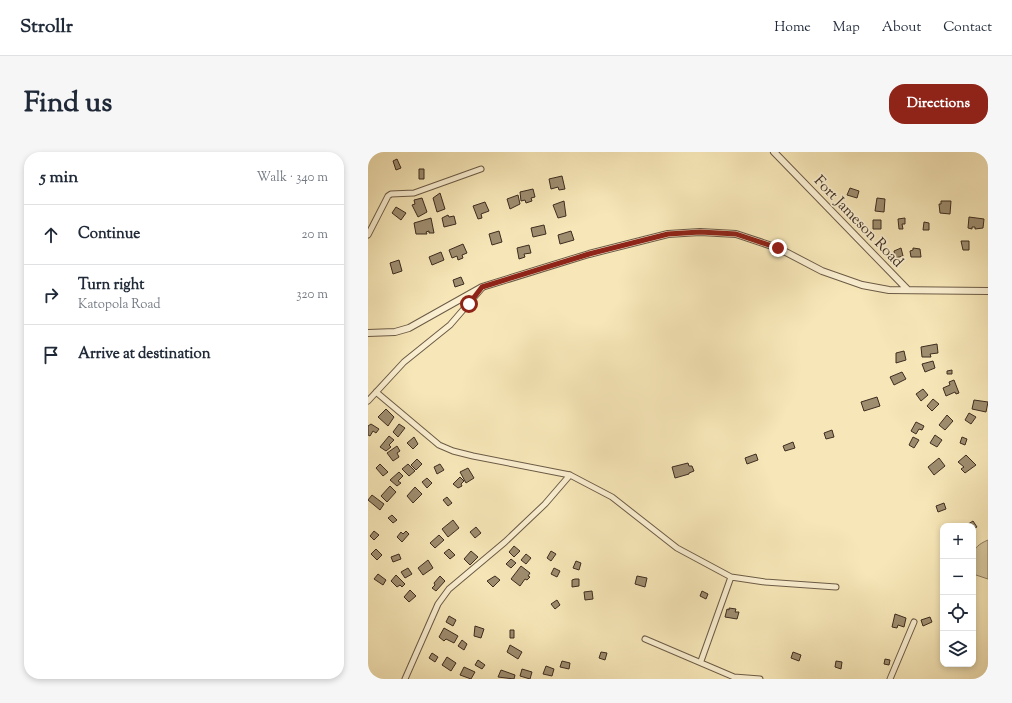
<!DOCTYPE html>
<meta charset="utf-8">
<style>
:root{--surface:#fff;--page:#f6f6f7;--text:#1f2937;--muted:#747a83;--line:#e0e1e3;--accent:#8f2418}
body{margin:0;font-family:"Sorts Mill Goudy",serif;background:var(--page);color:var(--text)}
.controls{position:absolute;right:12px;bottom:12px;display:grid;overflow:hidden;border-radius:8px;box-shadow:0 2px 6px #0003}
.controls button{width:36px;height:36px;display:grid;place-items:center;padding:0;border:0;border-bottom:1px solid var(--line);background:var(--surface);color:var(--text);font:20px sans-serif}
.stop{position:absolute;width:12px;height:12px;margin:-9px;border:3px solid #8f2418;border-radius:50%;background:#fff}
.stop.end{background:#8f2418;border-color:#fff;box-shadow:0 1px 4px #0008}
.list{margin:0;padding:0;list-style:none}
h2{display:flex;justify-content:space-between;align-items:center;height:52px;margin:0;padding:0 16px;font-size:17px}
h2 small{font-size:13px;font-weight:400;color:var(--muted)}
.list li{display:grid;grid-template-columns:26px 1fr auto;gap:12px;align-items:center;box-sizing:border-box;height:60px;padding:0 16px;border-top:1px solid var(--line)}
.list b{display:block;font-size:15px;white-space:nowrap}
.list p{margin:0;font-size:13px;white-space:nowrap;color:var(--muted)}
.list em{font-size:13px;font-style:normal;color:var(--muted)}
.icon{flex:none;width:22px;height:22px;fill:none;stroke:currentColor;stroke-width:2;stroke-linecap:round;stroke-linejoin:round}
.map{position:relative;flex:none;width:620px;height:527px;overflow:hidden;border-radius:16px}
header{display:flex;align-items:center;gap:24px;box-sizing:border-box;height:56px;padding:0 20px;background:var(--surface);border-bottom:1px solid var(--line)}
header strong{font-size:19px}
nav{display:flex;gap:22px;margin-inline-start:auto;font-size:14px}
.intro{display:flex;align-items:center;justify-content:space-between;box-sizing:border-box;height:96px;padding:0 24px}
h1{margin:0;font-size:28px}
.button{padding:10px 18px;border-radius:16px;background:var(--accent);color:#fff;font-size:14px;font-weight:700}
main{display:flex;gap:24px;padding:0 24px}
aside{flex:1;background:var(--surface);border-radius:16px;box-shadow:0 2px 6px #0003}
.map>svg:first-child{display:block}
</style>
<header>
<strong>Strollr</strong>
<nav><a>Home</a><a>Map</a><a>About</a><a>Contact</a></nav>
</header>
<div class="intro"><h1>Find us</h1><a class="button">Directions</a></div>
<main>
<aside>
<h2>5 min<small>Walk · 340 m</small></h2>
<ul class="list">
<li><svg class="icon" aria-label="ahead" viewBox="0 0 24 24"><path d="M12 20V5M6 11l6-6 6 6"/></svg><div><b>Continue</b></div><em>20 m</em></li>
<li><svg class="icon" aria-label="right" viewBox="0 0 24 24"><path d="M7 20v-9h11M14 6l5 5-5 5"/></svg><div><b>Turn right</b><p>Katopola Road</p></div><em>320 m</em></li>
<li><svg class="icon" aria-label="arrive" viewBox="0 0 24 24"><path d="M6 21V4h12l-3 4 3 4H6"/></svg><div><b>Arrive at destination</b></div></li>
</ul>
</aside>
<div class="map">
<svg width="620" height="527" viewBox="0 0 620 527">
<rect width="100%" height="100%" fill="#f7e7b8"/>
<filter id="stains"><feTurbulence type="fractalNoise" baseFrequency=".005" numOctaves="4"/><feColorMatrix values="0 0 0 0 .2 0 0 0 0 .09 0 0 0 0 .02 0 0 0 .5 -.17"/></filter>
<radialGradient id="worn" r=".72"><stop offset=".6" stop-color="#630" stop-opacity="0"/><stop offset="1" stop-color="#630" stop-opacity=".3"/></radialGradient>
<path fill="#d7c79e" stroke="#8a7a5f" d="M620 388V427L605 422C605 404 601 396 620 388Z"/>
<path fill="#9e8d6f" stroke="#3d2c20" d="M29 7 33 16 28 18 25 9Z
M51 17H56V27H51Z
M194 24 197 37 191 38 190 35 183 37 181 27Z
M482 36 491 39 489 46 479 43Z
M165 37 167 45 163 46 164 49 158 51 157 48 153 49 152 40Z
M72 41 77 57 69 60 65 46Z
M150 43 152 52 142 57 139 47Z
M54 46 59 60 50 65 44 53 47 52 46 48Z
M509 46 517 47 516 60 507 59Z
M196 49 198 64 190 66 185 53Z
M573 49H583L582 62 572 61 571 52H573Z
M117 50 121 59 113 62 114 66 110 67 105 54Z
M28 55 38 61 33 68 24 61Z
M80 63 81 65 86 64 88 72 76 75 74 66Z
M601 65 616 67 615 76 607 77V75H604V77L600 76Z
M63 66 66 81H61V79L58 80 59 82H48L46 71Z
M537 66V72H534L535 77H531L530 67Z
M505 68H513V77H505Z
M556 70 561 71V78H555Z
M176 73 178 82 165 85 163 76Z
M131 79 134 90 124 93 121 82Z
M203 79 206 88 192 92 190 83Z
M593 89H601V98H595Z
M95 92 99 101 94 103 95 106 90 108 89 104 84 106 81 98Z
M161 93 163 101 156 102 157 105 151 107 149 96Z
M533 96 535 104 527 106 526 99Z
M545 96 552 97 553 105H543L542 99 545 98Z
M73 100 76 108 64 113 61 105Z
M31 108 34 119 25 122 22 111Z
M93 125 96 132 87 135 85 128Z
M569 192 570 201 562 202 563 205H554L553 195Z
M536 199 538 208 528 211V201Z
M565 209 567 216 557 220 554 212Z
M584 218V222H579V219Z
M534 220 538 227 526 233 522 225Z
M586 228 591 241 588 242 587 240 578 244 575 236 582 233 581 230Z
M555 237 560 243 553 249 548 242Z
M509 245 512 254 496 259 493 250Z
M565 247 571 252 564 259 559 254Z
M606 248 620 250 618 260 604 257Z
M18 257 26 265 20 274 10 265Z
M601 261 608 265 603 272 597 268Z
M579 263 585 269 577 278 571 273Z
M548 270 556 274 554 278 551 277 548 282 543 279Z
M3 272 11 277 8 281 5 279 2 284 0 283V274Z
M31 272 37 276 30 285 25 280Z
M464 278 466 285 458 287 456 281Z
M567 283 574 288 569 295 562 291Z
M21 284 26 288 21 293 23 295 18 299 12 295Z
M46 285 50 292 45 297 39 291Z
M545 285 551 288 546 296 541 293Z
M594 285 599 287 597 293 592 291Z
M425 290 427 296 417 299 415 294Z
M29 294 32 299 29 301 31 305 25 309 19 301Z
M388 302 390 308 379 312 377 306Z
M598 303 608 313 597 321 593 317 596 315 590 310Z
M571 306 577 314 566 323 560 315Z
M49 307 54 312 48 318 43 313Z
M320 311 321 314H324L326 319 321 321V322L307 326 304 315Z
M12 312 20 320 15 324 8 316Z
M40 312 47 319 41 324 34 317Z
M72 312 76 318 69 322 66 315Z
M100 316 106 326 98 331 92 320Z
M31 320 35 324 30 329 33 331 29 334 22 328Z
M92 325 96 329 93 332 94 334 90 336 85 332Z
M59 326 64 331 59 336 54 330Z
M22 334 28 340 19 350 13 344Z
M47 335 54 342 45 351 39 344Z
M4 343 16 352 12 358 0 348Z
M79 345 84 351 80 354 75 348Z
M576 351 578 357 570 360 568 354Z
M24 363 29 368 25 371 20 366Z
M85 368 91 376 80 385 74 377Z
M605 369 609 375 605 377V374H597Z
M108 375 113 381 107 386 102 380Z
M6 379 11 383 6 388 2 384Z
M38 379 41 382 34 390 29 385 33 380 35 382Z
M71 383 76 388 67 396 62 391Z
M146 394 152 399 146 405 141 400Z
M8 397 14 403 9 408 3 402Z
M81 397 87 403 82 407 76 401Z
M103 399 110 405 102 413 96 407Z
M183 399 188 402 183 409 179 406Z
M31 402 33 407 25 410 23 405Z
M158 402 163 406 158 412 153 408Z
M143 407 148 411 143 416 138 412Z
M60 408 65 416 55 423 50 416Z
M208 409 213 411 211 418 205 416Z
M153 414 162 421 160 424 162 425 159 428 157 427 152 434 143 427Z
M40 416 44 422 37 426 33 420Z
M186 416 192 419 189 425 183 422Z
M10 422 18 428 15 433 6 427Z
M28 423 37 432 34 435 32 433 29 435 23 429Z
M72 424 77 429 68 439 64 436 67 433 66 431Z
M127 424 132 428 125 435 119 429Z
M269 424 279 426 277 435 267 432Z
M207 427H211V434L204 435V428Z
M42 438 48 444 41 450 36 445Z
M224 439 225 447 217 448 216 440Z
M334 439 340 442 338 447 332 444Z
M189 448 192 453 187 457 183 452Z
M361 456 368 457 367 460H371L369 467 357 465 359 457 361 458Z
M527 462 538 466 536 475 530 473 529 476 524 475Z
M81 464 88 468 85 474 78 470Z
M562 465 564 470 555 474 553 468Z
M107 474 116 477 113 486 106 484Z
M76 476 90 484 86 491 78 487 76 489 71 485Z
M142 478H146V486H142Z
M94 488 99 492 96 498 90 494Z
M142 493 154 500 150 507 139 500Z
M233 500 239 501 237 508 231 506Z
M425 500 433 503 431 509 423 506Z
M64 501 70 505 67 510 61 506Z
M79 505 88 511 83 519 74 513Z
M517 507 522 508 521 513 516 512Z
M110 508 117 513 114 517 107 513Z
M194 509 202 511 201 517 192 515Z
M468 509 474 510 473 517 467 515Z
M178 514 186 517 184 524 175 522Z
M96 515 107 520 103 527 92 523Z
M154 517 164 520 162 527 152 524Z
M133 518 147 523 146 527 130 525Z"/>
<g fill="none" stroke-linecap="round" stroke-linejoin="round">
<defs>
<path id="minor" d="M0 83 20 44 23 42 46 41 113 17
M8 240 71 293 85 299 105 304 202 323 244 345 309 396 363 425 397 430 468 435
M0 249 36 210 82 173 114 136
M277 487 366 525 392 527
M333 509 363 425
M37 527 70 452 81 437 137 390 177 352 202 323
M522 527 546 470"/>
<path id="tertiary" d="M406 0 540 138
M0 181 27 180 41 176 114 135 221 102 300 82 332 80 368 82 410 96 454 119 494 133 521 138 620 139"/>
</defs>
<use href="#minor" stroke="#6c5b46" stroke-width="7"/>
<use href="#tertiary" stroke="#6c5b46" stroke-width="8"/>
<use href="#minor" stroke="#faefd1" stroke-width="5"/>
<use href="#tertiary" stroke="#faefd1" stroke-width="6"/>
</g>
<g fill="none" stroke-linecap="round" stroke-linejoin="round">
<path stroke="#8f2418" stroke-width="5" d="M101 152 114 135 221 102 300 82 332 80 368 82 410 96"/>
</g>
<g text-anchor="middle" stroke-width="3.5" stroke-linejoin="round" paint-order="stroke">
<g font-size="15" fill="#3d2c20" stroke="#faefd1">
<text transform="translate(491 69) rotate(46)" y="5">Fort Jameson Road</text>
</g>
</g>
<rect width="100%" height="100%" filter="url(#stains)"/>
<rect width="100%" height="100%" fill="url(#worn)"/>
</svg>
<div class="controls">
<button>+</button>
<button>−</button>
<button><svg class="icon" aria-label="locate" viewBox="0 0 24 24"><circle cx="12" cy="12" r="6"/><path d="M12 2v4M12 18v4M2 12h4M18 12h4"/></svg></button>
<button><svg class="icon" aria-label="layers" viewBox="0 0 24 24"><path d="M12 4l9 5-9 5-9-5zM3 14l9 5 9-5"/></svg></button>
</div>
<div class="stop" style="left:101px;top:152px"></div>
<div class="stop end" style="left:410px;top:96px"></div>
</div>
</main>
